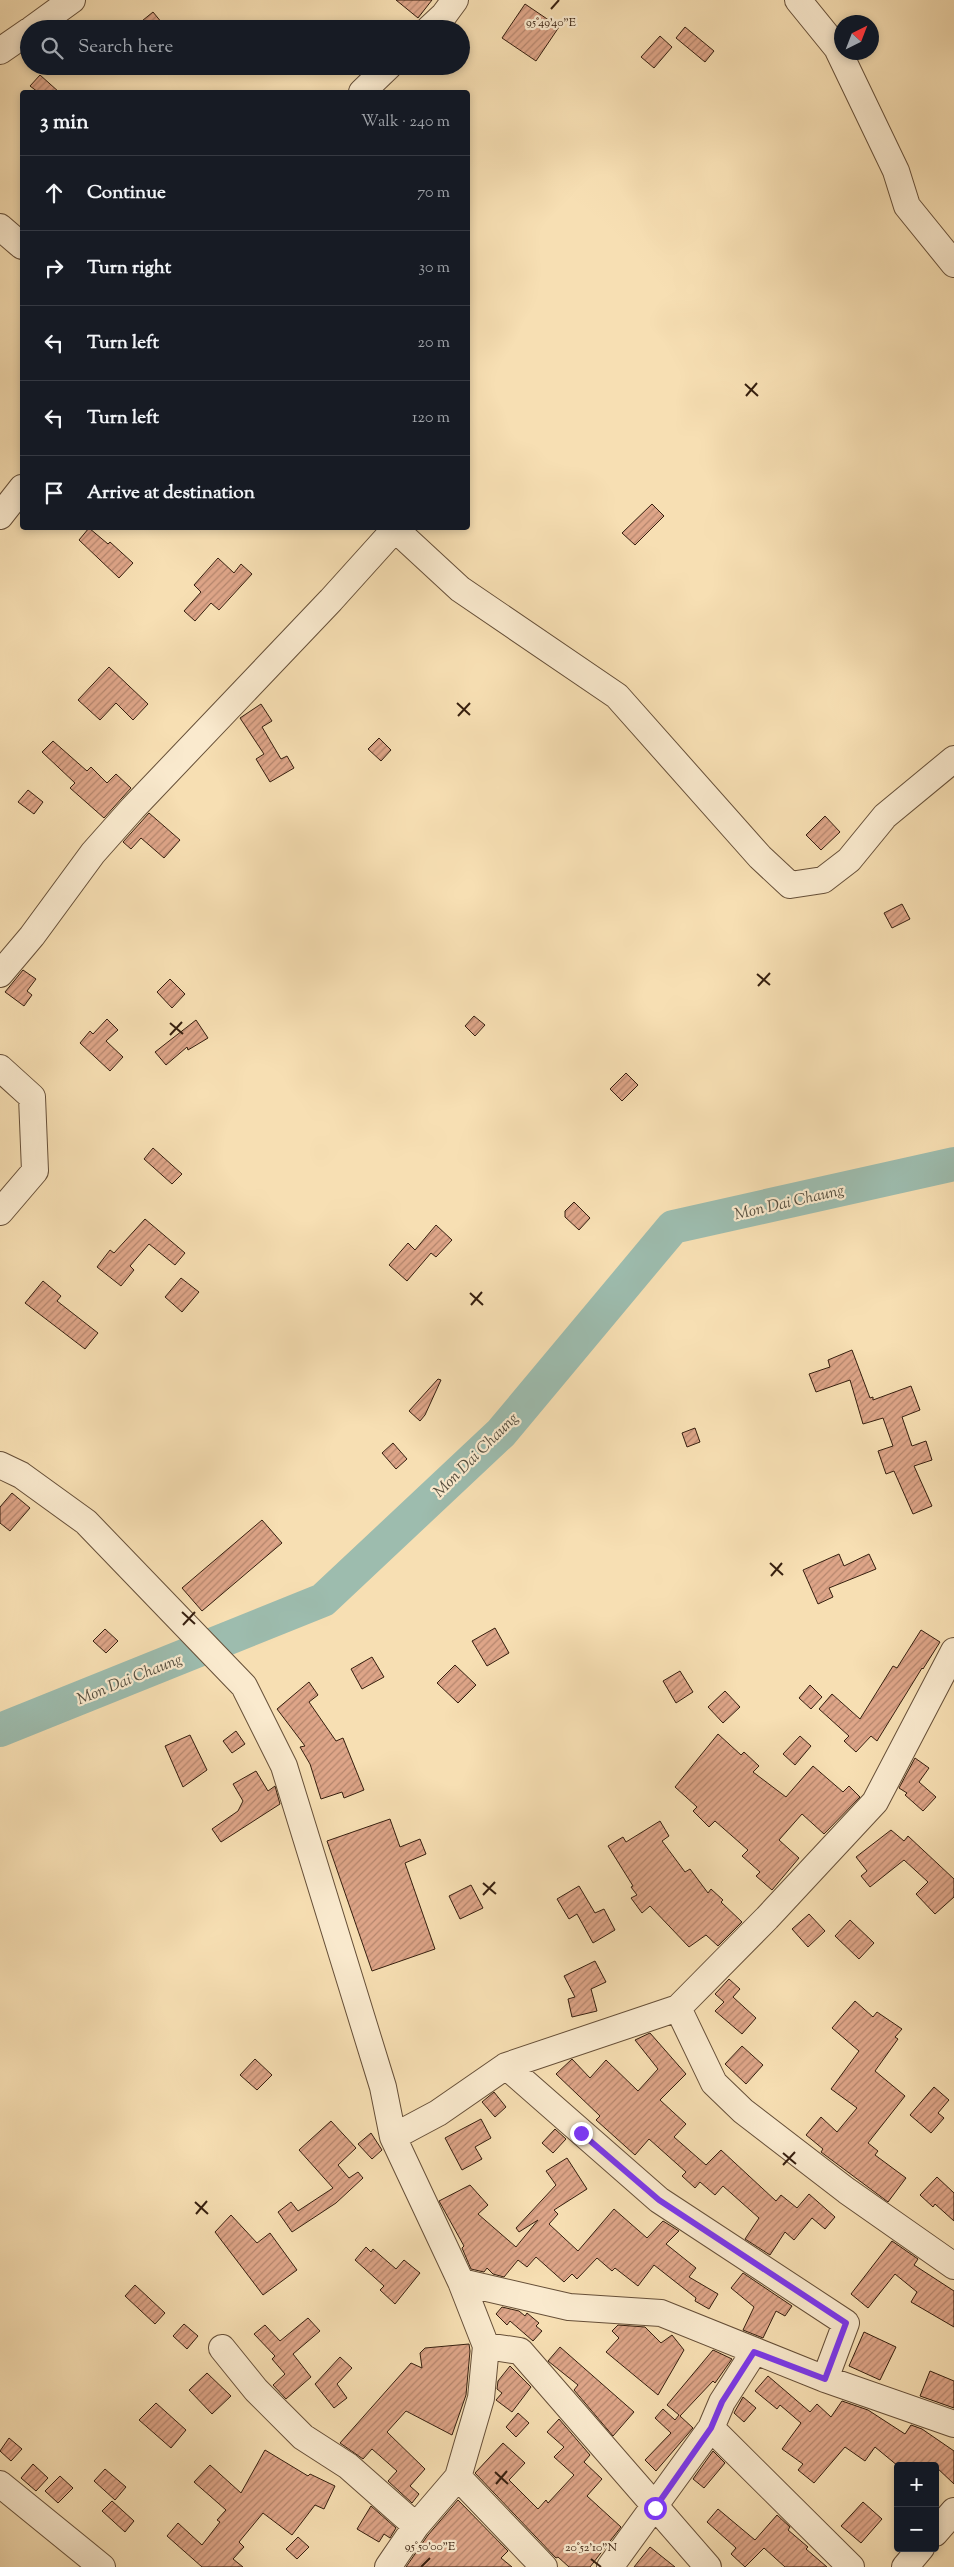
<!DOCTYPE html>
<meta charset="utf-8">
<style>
:root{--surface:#171b24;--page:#242831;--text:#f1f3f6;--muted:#9ea1a6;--line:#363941}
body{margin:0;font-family:"Sorts Mill Goudy",serif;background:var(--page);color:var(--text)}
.controls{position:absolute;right:15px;bottom:15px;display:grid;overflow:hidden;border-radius:5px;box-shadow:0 2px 8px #0003}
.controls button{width:45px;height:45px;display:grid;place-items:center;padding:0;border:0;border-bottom:1px solid var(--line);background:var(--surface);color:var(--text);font:25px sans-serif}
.compass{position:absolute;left:834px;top:15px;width:45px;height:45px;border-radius:50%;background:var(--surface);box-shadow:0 2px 8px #0003;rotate:42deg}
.stop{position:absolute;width:15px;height:15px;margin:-11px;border:4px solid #7c3aed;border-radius:50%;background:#fff}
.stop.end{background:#7c3aed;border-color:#fff;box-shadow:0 1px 5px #0008}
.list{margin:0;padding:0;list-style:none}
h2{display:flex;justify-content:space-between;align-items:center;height:65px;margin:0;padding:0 20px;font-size:21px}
h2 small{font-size:16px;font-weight:400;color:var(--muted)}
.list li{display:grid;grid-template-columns:32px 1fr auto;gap:15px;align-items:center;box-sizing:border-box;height:75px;padding:0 20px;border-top:1px solid var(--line)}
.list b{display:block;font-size:19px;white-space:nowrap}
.list em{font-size:16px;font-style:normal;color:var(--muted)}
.icon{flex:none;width:28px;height:28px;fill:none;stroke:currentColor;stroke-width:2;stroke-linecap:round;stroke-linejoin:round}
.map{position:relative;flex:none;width:954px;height:2567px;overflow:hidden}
.search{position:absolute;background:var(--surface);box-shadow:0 2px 8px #0003;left:20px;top:20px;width:450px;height:55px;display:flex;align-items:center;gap:12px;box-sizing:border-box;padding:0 18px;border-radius:28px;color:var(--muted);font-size:19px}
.panel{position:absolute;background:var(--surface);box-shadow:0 2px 8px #0003;left:20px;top:90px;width:450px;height:440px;border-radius:5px}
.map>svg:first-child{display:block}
</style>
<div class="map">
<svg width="954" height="2567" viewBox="0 0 954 2567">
<defs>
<pattern id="building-hatch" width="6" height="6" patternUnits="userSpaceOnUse" patternTransform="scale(1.25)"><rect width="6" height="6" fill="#dea588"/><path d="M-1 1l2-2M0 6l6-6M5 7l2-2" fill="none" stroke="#b5866e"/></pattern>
</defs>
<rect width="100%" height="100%" fill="#f7dfb3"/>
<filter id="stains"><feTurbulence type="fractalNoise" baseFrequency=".004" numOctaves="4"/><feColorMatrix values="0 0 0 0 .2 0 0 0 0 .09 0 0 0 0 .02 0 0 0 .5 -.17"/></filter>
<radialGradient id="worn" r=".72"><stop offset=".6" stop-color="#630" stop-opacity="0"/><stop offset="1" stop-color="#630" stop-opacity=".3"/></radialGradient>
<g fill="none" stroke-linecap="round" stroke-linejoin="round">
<path stroke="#9dbcae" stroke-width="34" d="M0 1730 323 1600 501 1433 673 1227 954 1164"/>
</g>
<path fill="url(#building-hatch)" stroke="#361f0f" d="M396 0H432L418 18Z
M525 4 559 27 536 61 502 38Z
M153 12 167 29H132Z
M685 27 714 51 705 62 676 38Z
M660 36 672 47 654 68 641 57Z
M40 75 59 92H38L30 86Z
M652 504 664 516 635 545 622 533Z
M89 528 108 544 110 542 133 563 119 578 79 540Z
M218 558 234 573 241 564 252 574 219 610 211 603 195 621 184 611 201 592 194 585Z
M109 667 148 704 133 720 116 703 100 720 78 700Z
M261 704 272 721 262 727 281 759 287 756 294 768 270 782 256 759 264 754 240 718Z
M379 738 391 750 381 761 368 749Z
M53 741 87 771 91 767 107 783 116 774 131 788 104 818 70 788 75 783 42 752Z
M28 790 43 802 34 814 18 802Z
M149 813 180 840 164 858 141 838 131 849 123 842Z
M825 816 840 832 821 850 806 835Z
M902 904 910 919 892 928 884 913Z
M23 970 36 979 27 991 32 995 24 1006 5 992Z
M170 979 185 994 172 1008 157 992Z
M474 1016 485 1025 475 1036 465 1026Z
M107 1019 118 1030 106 1041 123 1057 110 1071 80 1043 90 1031 93 1034Z
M196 1020 208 1038 188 1050 187 1047 166 1065 155 1052Z
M626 1073 638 1085 622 1101 610 1089Z
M153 1148 182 1174 172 1184 144 1159Z
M574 1202 590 1218 579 1230 565 1217V1211Z
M145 1219 185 1253 175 1265 149 1244 130 1266 134 1270 121 1286 97 1267 110 1250 114 1253Z
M436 1225 452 1240 436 1257 431 1253 407 1281 389 1265 408 1243 415 1250Z
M181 1278 199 1292 182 1312 165 1297Z
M43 1281 61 1296 57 1301 98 1333 85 1349 25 1303Z
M852 1350 870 1398 873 1397V1400L911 1386 920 1410 902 1417 912 1446 926 1441 932 1460 914 1466 932 1506 913 1514 894 1471 886 1474 878 1451 893 1446 883 1418 863 1424 850 1380 816 1392 809 1374 830 1367 828 1360Z
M438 1379 441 1380 425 1415 420 1421 409 1411Z
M695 1428 700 1442 687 1447 682 1433Z
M393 1443 407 1459 396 1469 382 1453Z
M12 1493 30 1508 10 1531 0 1523V1507Z
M262 1520 282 1543 202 1611 182 1588Z
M839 1554 844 1566 869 1554 876 1569 829 1588 833 1597 818 1604 803 1570Z
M495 1628 509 1653 487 1666 472 1641Z
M105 1629 118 1641 106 1653 93 1641Z
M921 1630 940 1642 923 1669 922 1668 877 1741 871 1736 856 1752 844 1741 849 1736 819 1709 832 1694 860 1719 893 1666 897 1668Z
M372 1657 384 1677 362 1689 351 1669Z
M455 1665 476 1685 458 1703 437 1683Z
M680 1671 693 1692 676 1703 663 1681Z
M309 1682 318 1695 309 1702 336 1741 343 1738 364 1790 344 1798 342 1792 321 1799 310 1764 300 1747 305 1746 277 1709Z
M810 1685 822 1697 811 1709 799 1698Z
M725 1691 740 1707 723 1723 708 1707Z
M236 1731 245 1744 232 1753 223 1741Z
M718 1734 741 1755 744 1752 759 1766 753 1772 786 1797 813 1766 843 1792 849 1786 860 1797 824 1834 802 1814 779 1840 799 1858 772 1890 756 1876 760 1872 742 1856 748 1850 715 1821 709 1827 693 1811 697 1807 675 1787Z
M190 1735 207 1770 183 1787 165 1746Z
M800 1736 811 1746 795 1765 783 1754Z
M915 1758 929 1768 919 1782 936 1797 923 1811 905 1795 907 1793 899 1788Z
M256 1771 268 1791 275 1786 280 1804 221 1842 212 1829 238 1811 243 1801 233 1784Z
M390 1819 400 1847 420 1839 426 1854 405 1863 435 1949 372 1971 327 1841Z
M660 1821 669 1836 662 1841 685 1872 690 1869 708 1893 711 1889 723 1900 721 1902 742 1922 718 1946 706 1935 689 1947 650 1906 642 1913 631 1898 637 1895 631 1887 633 1886 608 1846 623 1837 626 1842Z
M891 1830 904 1841 908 1836 954 1879V1897L935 1914 916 1894 928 1882 904 1860 870 1887 861 1876 867 1871 856 1857Z
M471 1885 483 1908 460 1919 449 1896Z
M579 1886 595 1913 604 1909 615 1930 593 1943 577 1914 569 1919 557 1899Z
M809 1914 825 1931 808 1947 792 1929Z
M850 1920 874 1943 859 1959 835 1936Z
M595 1961 606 1982 591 1989 597 2011 572 2017 568 1999 575 1997 564 1976Z
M729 1979 740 1989 733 1997 756 2018 742 2034 715 2011 724 2002 715 1994Z
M855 2001 873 2017 877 2012 902 2029 895 2037 898 2039 875 2071 905 2096 868 2143 878 2151 875 2155 906 2178 888 2202 821 2152 823 2149 806 2135 821 2117 837 2132 857 2108 831 2089 859 2051 832 2028Z
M650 2033 686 2074 660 2100 686 2124 674 2137 706 2165 721 2150 776 2201 781 2195 797 2208 809 2194 835 2217 825 2229 812 2218 794 2240 785 2232 770 2255 745 2239 759 2218 723 2186 715 2195 700 2182 695 2188 682 2176 686 2172 649 2139 635 2155 596 2120 600 2116 556 2074 572 2059 590 2078 606 2060 638 2091 658 2069 635 2040Z
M742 2046 763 2065 746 2084 725 2064Z
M255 2059 272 2075 257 2090 240 2075Z
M934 2087 949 2100 938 2113 944 2118 931 2133 910 2115Z
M494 2092 506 2107 495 2117 482 2102Z
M481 2119 491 2138 475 2147 482 2159 462 2170 445 2138Z
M331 2121 356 2148 338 2165 349 2178 358 2172 363 2178 336 2203 292 2232 278 2212 291 2202 298 2211 333 2188 299 2150Z
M555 2129 566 2139 553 2153 542 2143Z
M371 2133 382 2150 372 2159 358 2144Z
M567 2158 587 2189 554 2210 558 2214 549 2224 578 2251 614 2209 647 2238 663 2221 679 2231 666 2244 696 2268 689 2277 718 2294 709 2309 695 2301 696 2298 654 2265 638 2286 615 2268 612 2271 597 2258 577 2279 572 2274 564 2282 536 2257 527 2267 518 2260 504 2277 493 2274 487 2268 484 2272 471 2269 462 2248 464 2246 439 2201 470 2185 488 2205 478 2214 516 2247 538 2220 519 2232 516 2228 556 2185 546 2171Z
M937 2177 954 2193V2221L935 2204 933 2207 920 2195Z
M231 2215 257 2243 270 2233 297 2270 263 2295 215 2232Z
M892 2241 918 2259 914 2265 954 2291V2327L911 2302 917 2292 895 2274 868 2308 851 2294Z
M366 2247 371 2252 373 2249 396 2269 404 2260 420 2273 395 2304 380 2290 384 2286 355 2260Z
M743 2273 792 2306 785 2316 776 2311 763 2338 743 2330 754 2307 731 2288Z
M135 2285 165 2313 155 2324 125 2296Z
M502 2307 519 2311 525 2316 527 2313 539 2323 536 2326 542 2331 533 2341 510 2321 507 2325 496 2314Z
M308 2318 320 2331 293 2354 311 2377 286 2399 273 2385 285 2374 272 2359 275 2356 254 2334 265 2325 280 2341Z
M184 2324 198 2336 187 2349 173 2336Z
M618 2325 645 2327 661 2343 672 2335 684 2350 658 2395 606 2352 619 2338 612 2331Z
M864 2332 896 2347 880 2380 849 2366Z
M469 2344 470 2351 466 2395 452 2435 406 2411 387 2432 425 2469 410 2486 419 2494 412 2503 388 2481 397 2471 372 2449 363 2459 340 2443 411 2363 422 2368 420 2353 425 2348Z
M560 2347 634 2412 613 2436 574 2390 578 2385 548 2361Z
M713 2350 732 2359 715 2383 713 2381 680 2416 693 2428 656 2471 645 2460 671 2433 655 2418 663 2409 675 2420 679 2415 667 2405Z
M340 2357 352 2368 337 2384 347 2398 334 2408 315 2384Z
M510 2366 531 2387 512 2412 496 2400 502 2393 497 2389 498 2381Z
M930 2371 954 2381V2408L920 2396Z
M207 2373 231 2396 212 2414 189 2390Z
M768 2376 810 2412 817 2404 831 2417 842 2401 868 2410 905 2434 911 2425 922 2429 954 2451V2484L935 2466H898L875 2447 865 2461 845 2447 814 2483 798 2470 803 2464 782 2449 801 2423 780 2405 777 2409 755 2391Z
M743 2397 756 2408 744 2422 734 2413Z
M156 2403 186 2430 171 2448 139 2420Z
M518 2413 529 2423 516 2437 506 2427Z
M559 2419 590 2455 584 2462 602 2479 587 2496 621 2527 590 2567H569L558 2557 556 2558 475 2473 503 2443 525 2463 509 2480 538 2509 546 2500 548 2503 574 2475 554 2457 564 2447 547 2432Z
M9 2438 22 2449 11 2461 0 2451Z
M265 2450 308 2476 310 2474 335 2486 324 2509 315 2505 292 2535 263 2513 239 2542 244 2547 233 2559 243 2567H202L167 2536 178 2523 202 2545 220 2522 217 2520 226 2510 194 2482 210 2465 241 2493Z
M713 2451 725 2463 704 2488 693 2479Z
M33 2464 48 2478 36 2491 21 2478Z
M105 2469 126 2487 115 2500 94 2481Z
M60 2476 73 2488 58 2503 45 2491Z
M458 2500 508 2551 501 2558 512 2567H406L428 2535Z
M112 2501 134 2521 125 2532 102 2511Z
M863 2502 882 2519 861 2543 841 2526Z
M371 2506 396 2528 390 2538 384 2534 379 2542 357 2529Z
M718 2509 755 2540 777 2515 790 2527 788 2530 808 2547 806 2549 827 2567H785L764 2548 745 2567 731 2554 736 2548 707 2522Z
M298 2537 309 2547 297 2559 286 2549Z
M650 2547 675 2567H634Z"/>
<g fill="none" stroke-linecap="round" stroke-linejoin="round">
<defs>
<path id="minor" d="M798 0 837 48 896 171 907 206 954 264
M32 29 72 0
M429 29 444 15 455 0
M0 51 29 31
M362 92 389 66
M0 227 22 246
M0 516 22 488
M394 528 460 589 617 696 760 857 790 885 823 880 849 860 885 816 954 759
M0 974 32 936 93 853 133 808 331 600 395 529
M0 1068 32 1097 35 1171 0 1212
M0 1465 21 1475 86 1522 244 1686 284 1766 383 2087 393 2137 461 2282 486 2346 481 2398 458 2477 544 2567
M954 1651 875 1802 767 1918 678 2008 714 2083 743 2111 847 2191 954 2266
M506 2066 659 2200 846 2323 825 2379
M393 2137 438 2113 506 2066 678 2008
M461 2282 569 2307 661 2313 825 2379 954 2424
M486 2346 520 2351 708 2567
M222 2348 256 2390 303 2437 348 2466 416 2526
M711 2428 851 2567
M0 2484 102 2567
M935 2533 954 2511
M388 2567 416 2526 458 2477
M610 2567 711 2428 722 2402 754 2352
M905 2567 921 2548"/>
</defs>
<use href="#minor" stroke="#664f38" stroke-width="28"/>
<use href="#minor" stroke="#faeace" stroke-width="26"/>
</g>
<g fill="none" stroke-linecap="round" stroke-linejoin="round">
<path stroke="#7c3aed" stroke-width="6" d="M581 2133 659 2200 846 2323 825 2379 754 2352 722 2402 711 2428 655 2508"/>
</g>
<path fill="none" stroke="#361f0f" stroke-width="2" d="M551 9 559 0M745 384 758 396M746 396 757 383M457 703 470 715M458 716 470 703M757 974 770 985M758 986 770 973M170 1023 183 1034M170 1035 182 1022M470 1293 483 1305M471 1305 482 1292M770 1563 783 1575M771 1576 782 1563M182 1612 195 1624M183 1625 195 1612M483 1883 496 1894M483 1895 495 1882M783 2153 796 2164M783 2165 795 2152M195 2202 208 2214M196 2214 207 2201M495 2472 508 2484M496 2484 507 2471M591 2559 601 2567M421 2567 430 2558"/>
<g text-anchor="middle" stroke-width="4.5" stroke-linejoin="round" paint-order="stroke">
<g font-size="16" font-style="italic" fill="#554e3f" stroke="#faeace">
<text transform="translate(789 1201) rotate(-13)" y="6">Mon Dai Chaung</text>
<text transform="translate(475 1454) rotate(-45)" y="6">Mon Dai Chaung</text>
<text transform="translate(129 1678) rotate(-22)" y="6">Mon Dai Chaung</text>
</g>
</g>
<g font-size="12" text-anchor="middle" fill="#361f0f" stroke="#faeace" stroke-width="4.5" stroke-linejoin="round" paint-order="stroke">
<text x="551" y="26">95°49'40"E</text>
<text x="430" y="2550">95°50'00"E</text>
<text x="591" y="2551">20°52'10"N</text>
</g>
<rect width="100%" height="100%" filter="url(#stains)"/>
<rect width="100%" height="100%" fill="url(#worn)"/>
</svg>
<div class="controls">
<button>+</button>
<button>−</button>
</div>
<svg class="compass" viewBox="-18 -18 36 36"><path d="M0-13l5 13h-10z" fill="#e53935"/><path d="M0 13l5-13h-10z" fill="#9ea1a6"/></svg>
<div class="stop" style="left:655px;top:2508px"></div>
<div class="stop end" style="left:581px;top:2133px"></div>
<div class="search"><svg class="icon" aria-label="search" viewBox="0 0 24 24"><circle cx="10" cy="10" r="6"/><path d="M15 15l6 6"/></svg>Search here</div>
<section class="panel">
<h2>3 min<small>Walk · 240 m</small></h2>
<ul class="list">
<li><svg class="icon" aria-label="ahead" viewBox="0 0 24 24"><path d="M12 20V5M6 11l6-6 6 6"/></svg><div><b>Continue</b></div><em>70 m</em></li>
<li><svg class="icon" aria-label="right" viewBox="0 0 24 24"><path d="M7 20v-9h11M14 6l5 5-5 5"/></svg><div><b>Turn right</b></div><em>30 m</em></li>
<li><svg class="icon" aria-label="left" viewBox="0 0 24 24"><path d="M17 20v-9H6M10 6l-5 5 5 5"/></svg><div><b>Turn left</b></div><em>20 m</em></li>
<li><svg class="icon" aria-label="left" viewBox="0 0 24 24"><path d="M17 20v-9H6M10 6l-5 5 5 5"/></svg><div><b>Turn left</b></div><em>120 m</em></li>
<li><svg class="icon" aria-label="arrive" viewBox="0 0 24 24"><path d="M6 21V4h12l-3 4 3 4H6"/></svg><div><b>Arrive at destination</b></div></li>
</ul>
</section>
</div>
